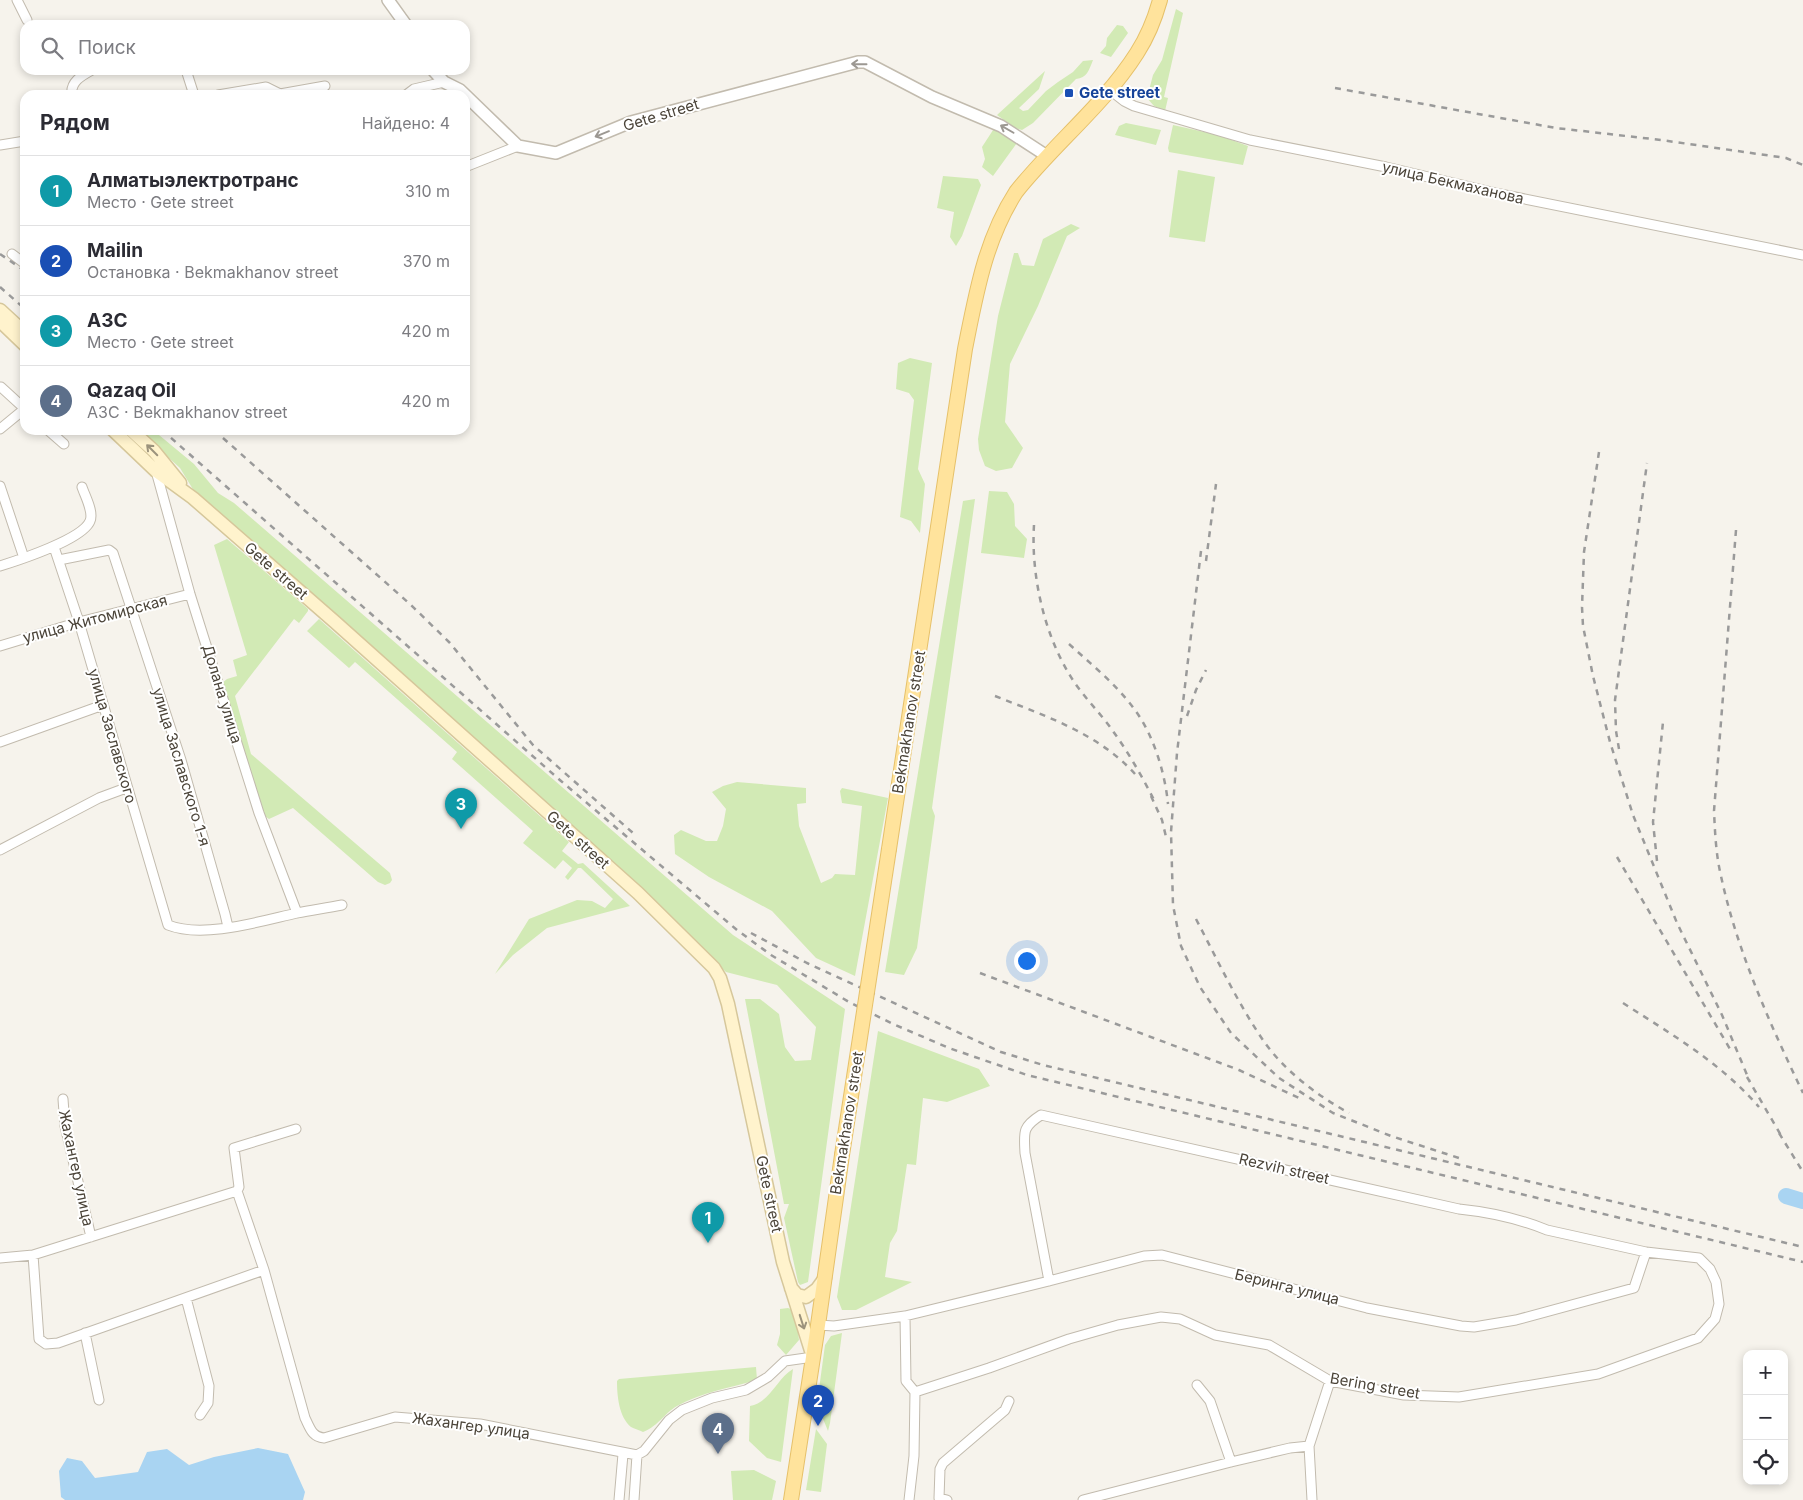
<!DOCTYPE html>
<html lang="ru">
<meta charset="utf-8">
<style>
:root{--surface:#fff;--page:#f2f2f3;--text:#2b2b33;--muted:#7c7c81;--line:#e1e1e2;--accent:#d93025}
body{margin:0;font-family:Inter,sans-serif;background:var(--page);color:var(--text)}
.controls{position:absolute;right:15px;bottom:15px;display:grid;overflow:hidden;border-radius:10px;box-shadow:0 2px 8px #0003}
.controls button{width:45px;height:45px;display:grid;place-items:center;padding:0;border:0;border-bottom:1px solid var(--line);background:var(--surface);color:var(--text);font:25px sans-serif}
.you{position:absolute;left:1026px;top:960px;width:18px;height:18px;margin:-12px;border:4px solid #fff;border-radius:50%;background:#1a73e8;box-shadow:0 0 0 8px #1a73e833}
.badge{display:grid;place-items:center;width:32px;height:32px;border-radius:50%;background:var(--accent);color:#fff;font-size:16px;font-weight:700}
.pin{position:absolute;translate:-50% -41px;filter:drop-shadow(0 1px 2px #0008)}
.pin::after{content:'';position:absolute;top:26px;width:18px;height:15px;background:inherit;clip-path:polygon(0 0,100% 0,50% 100%)}
.list{margin:0;padding:0;list-style:none}
h2{display:flex;justify-content:space-between;align-items:center;height:65px;margin:0;padding:0 20px;font-size:21px}
h2 small{font-size:16px;font-weight:400;color:var(--muted)}
.list li{display:grid;grid-template-columns:32px 1fr auto;gap:15px;align-items:center;box-sizing:border-box;height:70px;padding:0 20px;border-top:1px solid var(--line)}
.list b{display:block;font-size:19px;white-space:nowrap}
.list p{margin:0;font-size:16px;white-space:nowrap;color:var(--muted)}
.list em{font-size:16px;font-style:normal;color:var(--muted)}
.icon{flex:none;width:28px;height:28px;fill:none;stroke:currentColor;stroke-width:2;stroke-linecap:round;stroke-linejoin:round}
.map{position:relative;flex:none;width:1803px;height:1500px;overflow:hidden}
.search{position:absolute;background:var(--surface);box-shadow:0 2px 8px #0003;left:20px;top:20px;width:450px;height:55px;display:flex;align-items:center;gap:12px;box-sizing:border-box;padding:0 18px;border-radius:15px;color:var(--muted);font-size:19px}
.panel{position:absolute;background:var(--surface);box-shadow:0 2px 8px #0003;left:20px;top:90px;width:450px;height:345px;border-radius:15px}
.map>svg:first-child{display:block}
</style>
<div class="map">
<svg width="1803" height="1500" viewBox="0 0 1803 1500">
<rect width="100%" height="100%" fill="#f6f3ec"/>
<path fill="#d2eab5" d="M1176 9 1183 13 1164 97 1168 98 1165 111 1154 106 1147 98 1153 75 1162 60Z
M1117 25 1123 26 1128 33 1111 57 1100 53 1106 46 1107 38Z
M1093 60C1089 70 1087 78 1076 79L1033 123 1022 130 1015 128 997 115 1045 71 1039 89 1019 108 1023 111 1028 110 1046 91 1058 82 1073 72 1083 61Z
M1126 123 1161 130 1156 145 1115 135 1119 126Z
M1173 125 1218 135 1248 146 1243 165 1169 152 1168 148Z
M995 127 1019 140 993 176 982 167 985 159 982 147Z
M1178 170 1215 177 1205 242 1169 237Z
M943 176 978 179 981 185 962 236 956 246 950 237 954 212 937 208Z
M1071 224 1080 228 1067 236 1038 306 1010 364 1005 422 1023 448 1012 468 996 471 985 466 979 450 978 439 998 316 1014 253H1018L1022 265 1034 266 1043 239Z
M910 358 932 363 918 469 925 484 920 533 911 521 900 517 914 400 909 393 896 389 898 363Z
M138 430H153L194 464 218 493 234 503 733 935 845 1009 808 1282 800 1285 798 1282 784 1218 789 1204H784L745 999H760L779 1014 785 1047 795 1061 811 1060 816 1027 777 985 726 972 556 815 194 491 180 468Z
M989 491 1007 492 1014 504 1015 526 1027 539 1024 558 981 553Z
M975 499 932 808 935 816 917 948 904 975 885 972 963 501Z
M227 539 308 609V611L299 623 294 619 235 696 251 754 390 873 392 880 390 883 385 885 378 882 293 808 269 819 255 809 222 683 227 679 237 676 233 660 247 655 214 545Z
M319 619 569 842 562 851 578 864 583 863 630 906 547 928 513 955 495 974 529 919 577 900 592 901 605 908 613 899 581 868H578L568 880 565 877 572 868 563 860 555 869 523 843 533 831 452 759 457 752 355 662 349 668 307 631Z
M737 782 806 788V803L797 804 799 826 821 883 832 878 835 874 855 875 862 806 842 803 840 791 842 788 888 798 855 976 816 958 772 911 709 877 675 854 674 835 681 830 706 841H717L723 826 726 809 712 792 723 786Z
M878 1031 979 1069 990 1086 947 1102 923 1098 916 1165 907 1164 897 1231 890 1243 885 1277 912 1282 856 1310H842L837 1297Z
M788 1308 793 1310 797 1324 799 1340 786 1355 777 1345 780 1334V1309Z
M842 1333 830 1423 828 1431 817 1404 825 1345 831 1336Z
M756 1367 757 1380C730 1388 702 1392 677 1406 663 1414 660 1425 643 1432 640 1430 634 1429 631 1427 619 1417 617 1396 617 1381L619 1379Z
M793 1369 781 1462 767 1458 749 1441 750 1406C771 1402 776 1379 793 1369Z
M816 1429 827 1444 821 1492 806 1490Z
M754 1470 776 1481 772 1500H733L731 1471Z"/>
<path fill="#a9d4f2" d="M258 1448 288 1454 305 1492 303 1500H65L61 1497 59 1471 67 1458 82 1461 95 1478 138 1472 147 1452 167 1449 189 1465 214 1457Z"/>
<g fill="none" stroke-linecap="round" stroke-linejoin="round">
<path stroke="#a9d4f2" stroke-width="16" d="M1786 1196 1803 1201"/>
<defs>
<path id="minor" d="M17 0 27 20
M186 70 194 95
M1110 90 1124 101 1134 106 1250 140 1386 167 1500 194 1803 255
M72 95C70 82 81 76 92 70
M218 95 266 87 280 94 325 86
M406 95 414 89 444 82
M0 145 25 141
M465 167 518 146
M12 254 25 264
M1 387 25 409
M0 429 22 411 25 404
M48 430 64 444
M156 471 190 594 259 813 297 913
M0 486 24 558
M54 547 79 622 168 925C203 939 261 921 297 913 312 910 327 908 342 905
M59 560 109 550 113 553 181 760 225 914 228 927
M0 566C19 560 83 539 90 521 94 512 85 496 82 487
M0 646 79 622 190 594
M0 742 103 705
M0 850 99 798 126 788
M63 1099 65 1126 91 1237
M237 1191 264 1270 305 1418C310 1428 312 1437 324 1438L395 1417 480 1424 637 1455 644 1451 669 1420 682 1410 712 1398 746 1390 768 1377 785 1361 813 1357
M33 1255 39 1339 46 1344 58 1343 264 1270
M0 1258 33 1255 237 1191 239 1187 234 1148 296 1129
M186 1298 209 1386 208 1403 200 1415
M905 1316 906 1381 915 1392
M818 1325 834 1326 905 1316 1049 1281 1144 1256 1162 1255 1367 1308 1461 1326 1474 1327 1516 1320 1634 1288 1646 1252
M85 1333 99 1400
M1197 1385 1210 1401 1231 1462
M915 1392 989 1368 1069 1339 1118 1325 1161 1317 1180 1319 1215 1335 1269 1345 1330 1381 1404 1395 1459 1397 1598 1374 1698 1338 1715 1319 1719 1304 1716 1282 1710 1269 1699 1258 1646 1252 1547 1230C1520 1219 1488 1212 1459 1209L1041 1115C1022 1127 1024 1132 1025 1153L1049 1281
M619 1500 623 1454
M634 1500 637 1455
M909 1500 914 1456 915 1392
M947 1500 939 1498 940 1469 943 1463 1005 1410 1009 1401
M1083 1500 1231 1462 1290 1448 1309 1446
M1312 1500 1309 1446 1330 1381"/>
<path id="tertiary" d="M388 0 406 25
M433 70 444 82 460 90 518 146 556 153 631 122 858 62H865L932 97 1001 126 1047 156"/>
<path id="secondary" d="M0 310 25 333
M0 321 25 345
M113 430 156 471 193 498 335 622 638 893 714 968 720 978 728 1004 783 1262 813 1357
M131 430 154 451 180 483
M791 1288 797 1295 806 1297 817 1289 825 1278"/>
<path id="primary" d="M889 849 965 349C976 294 985 240 1016 192 1054 144 1104 105 1137 53 1148 36 1155 18 1160 0
M791 1500 818 1325 842 1155"/>
</defs>
<use href="#minor" stroke="#c2bbae" stroke-width="11"/>
<use href="#tertiary" stroke="#c2bbae" stroke-width="14"/>
<use href="#secondary" stroke="#d6c79b" stroke-width="15"/>
<use href="#primary" stroke="#e6c16a" stroke-width="16"/>
<use href="#minor" stroke="#fff" stroke-width="9"/>
<use href="#tertiary" stroke="#fff" stroke-width="11"/>
<use href="#secondary" stroke="#fff3cd" stroke-width="12"/>
<use href="#primary" stroke="#ffe39c" stroke-width="14"/>
<path stroke="#9a9a9a" stroke-width="2.5" stroke-dasharray="6 6" stroke-linecap="butt" d="M1335 88 1556 128 1661 140 1786 158 1803 165
M0 254 25 271
M0 287 25 309
M162 430 561 781 737 930 771 955 849 1002 893 1024 949 1048 1027 1075 1803 1262
M214 430 411 605 450 643 533 745 633 833
M1599 452 1584 552 1582 607 1583 626 1593 676 1610 742 1633 815 1677 923 1722 1015 1750 1082
M1034 525C1031 573 1043 630 1068 672 1079 692 1096 708 1110 727 1127 750 1142 776 1155 802
M1736 530 1714 811C1715 833 1716 855 1721 876 1737 951 1770 1024 1803 1093
M1201 551 1177 753 1171 832 1173 905 1181 946 1200 987 1231 1033 1279 1078 1333 1113 1391 1136 1462 1159
M1206 561 1216 484
M1069 644C1092 665 1117 685 1135 710 1154 736 1165 773 1168 804
M995 696C1045 716 1098 733 1135 774
M1187 716 1196 690 1206 670
M1619 749 1616 731 1615 700 1647 463
M1151 796 1162 820 1167 841
M1617 857 1730 1049
M1657 861 1653 822 1663 722
M1196 919C1218 961 1238 1004 1265 1043 1286 1072 1318 1096 1349 1113
M751 933 807 963 1001 1052 1043 1065 1803 1247
M980 973 1239 1070 1299 1098
M1623 1003C1671 1034 1721 1063 1759 1107
M1747 1077 1782 1137
M1779 1133 1803 1172"/>
<defs>
<path id="primary-bridge" d="M842 1155 889 849"/>
</defs>
<use href="#primary-bridge" stroke="#e6c16a" stroke-width="16" stroke-linecap="butt"/>
<use href="#primary-bridge" stroke="#ffe39c" stroke-width="14"/>
</g>
<defs><path id="oneway-shaft" d="M-6 0H5M1.5-3L5.5 0L1.5 3" fill="none" stroke-width="1.6" stroke-linecap="round" stroke-linejoin="round" transform="scale(1.25)"/></defs>
<g stroke="#9c9892">
<use href="#oneway-shaft" transform="translate(859 64) rotate(-179)"/>
<use href="#oneway-shaft" transform="translate(1007 129) rotate(-150)"/>
<use href="#oneway-shaft" transform="translate(602 134) rotate(158)"/>
</g>
<g stroke="#9c937c">
<use href="#oneway-shaft" transform="translate(152 450) rotate(-135)"/>
<use href="#oneway-shaft" transform="translate(802 1322) rotate(72)"/>
</g>
<rect fill="#1a4fb4" stroke="#fff" stroke-width="2" x="1064" y="88" width="10" height="10" rx="2.5"/>
<g text-anchor="middle" stroke-width="4" stroke-linejoin="round" paint-order="stroke">
<g font-size="15" font-weight="bold" fill="#164399" stroke="#fff" text-anchor="start">
<text x="1079" y="98">Gete street</text>
</g>
<g font-size="15" fill="#4b4439" stroke="#fff">
<text transform="translate(661 115) rotate(-17)" y="5">Gete street</text>
<text transform="translate(1453 183) rotate(13)" y="5">улица Бекмаханова</text>
<text transform="translate(276 571) rotate(41)" y="5">Gete street</text>
<text transform="translate(95 619) rotate(-15)" y="5">улица Житомирская</text>
<text transform="translate(222 694) rotate(73)" y="5">Долана улица</text>
<text transform="translate(909 722) rotate(-81)" y="5">Bekmakhanov street</text>
<text transform="translate(112 736) rotate(74)" y="5">улица Заславского</text>
<text transform="translate(181 767) rotate(73)" y="5">улица Заславского 1-я</text>
<text transform="translate(578 840) rotate(42)" y="5">Gete street</text>
<text transform="translate(847 1123) rotate(-81)" y="5">Bekmakhanov street</text>
<text transform="translate(76 1168) rotate(78)" y="5">Жахангер улица</text>
<text transform="translate(1284 1169) rotate(13)" y="5">Rezvih street</text>
<text transform="translate(769 1194) rotate(78)" y="5">Gete street</text>
<text transform="translate(1287 1287) rotate(14)" y="5">Беринга улица</text>
<text transform="translate(1375 1386) rotate(10)" y="5">Bering street</text>
<text transform="translate(471 1426) rotate(8)" y="5">Жахангер улица</text>
</g>
</g>
</svg>
<div class="controls">
<button>+</button>
<button>−</button>
<button><svg class="icon" aria-label="locate" viewBox="0 0 24 24"><circle cx="12" cy="12" r="6"/><path d="M12 2v4M12 18v4M2 12h4M18 12h4"/></svg></button>
</div>
<div class="you"></div>
<div class="pin badge" style="left:708px;top:1243px;background:#0f9aa8">1</div>
<div class="pin badge" style="left:818px;top:1426px;background:#1a4fb4">2</div>
<div class="pin badge" style="left:461px;top:829px;background:#0f9aa8">3</div>
<div class="pin badge" style="left:718px;top:1454px;background:#5c6f8a">4</div>
<div class="search"><svg class="icon" aria-label="search" viewBox="0 0 24 24"><circle cx="10" cy="10" r="6"/><path d="M15 15l6 6"/></svg>Поиск</div>
<section class="panel">
<h2>Рядом<small>Найдено: 4</small></h2>
<ul class="list">
<li><span class="badge" style="background:#0f9aa8">1</span><div><b>Алматыэлектротранс</b><p>Место · Gete street</p></div><em>310 m</em></li>
<li><span class="badge" style="background:#1a4fb4">2</span><div><b>Mailin</b><p>Остановка · Bekmakhanov street</p></div><em>370 m</em></li>
<li><span class="badge" style="background:#0f9aa8">3</span><div><b>АЗС</b><p>Место · Gete street</p></div><em>420 m</em></li>
<li><span class="badge" style="background:#5c6f8a">4</span><div><b>Qazaq Oil</b><p>АЗС · Bekmakhanov street</p></div><em>420 m</em></li>
</ul>
</section>
</div>
